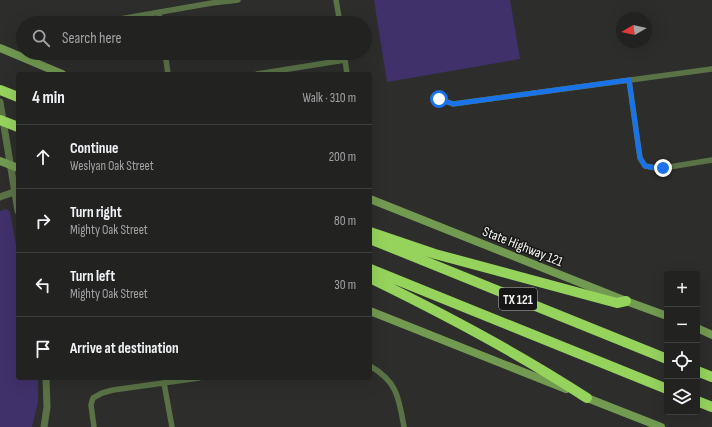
<!DOCTYPE html>
<meta charset="utf-8">
<style>
:root{--surface:#222221;--page:#2a2a2a;--text:#f1f3f6;--muted:#a2a4a5;--line:#3f3f3f}
body{margin:0;font-family:"Sofia Sans Condensed",sans-serif;background:var(--page);color:var(--text)}
.controls{position:absolute;right:12px;bottom:12px;display:grid;overflow:hidden;border-radius:4px;box-shadow:0 4px 16px #0002}
.controls button{width:36px;height:36px;display:grid;place-items:center;padding:0;border:0;border-bottom:1px solid var(--line);background:var(--surface);color:var(--text);font:20px sans-serif}
.compass{position:absolute;left:616px;top:12px;width:36px;height:36px;border-radius:50%;background:var(--surface);box-shadow:0 4px 16px #0002;rotate:261deg}
.stop{position:absolute;width:12px;height:12px;margin:-9px;border:3px solid #1a73e8;border-radius:50%;background:#fff}
.stop.end{background:#1a73e8;border-color:#fff;box-shadow:0 1px 4px #0008}
.list{margin:0;padding:0;list-style:none}
h2{display:flex;justify-content:space-between;align-items:center;height:52px;margin:0;padding:0 16px;font-size:17px}
h2 small{font-size:13px;font-weight:400;color:var(--muted)}
.list li{display:grid;grid-template-columns:26px 1fr auto;gap:12px;align-items:center;box-sizing:border-box;height:64px;padding:0 16px;border-top:1px solid var(--line)}
.list b{display:block;font-size:15px;white-space:nowrap}
.list p{margin:0;font-size:13px;white-space:nowrap;color:var(--muted)}
.list em{font-size:13px;font-style:normal;color:var(--muted)}
.icon{flex:none;width:22px;height:22px;fill:none;stroke:currentColor;stroke-width:2;stroke-linecap:round;stroke-linejoin:round}
.map{position:relative;flex:none;width:712px;height:427px;overflow:hidden}
.search{position:absolute;background:var(--surface);box-shadow:0 4px 16px #0002;left:16px;top:16px;width:356px;height:44px;display:flex;align-items:center;gap:10px;box-sizing:border-box;padding:0 14px;border-radius:22px;color:var(--muted);font-size:15px}
.panel{position:absolute;background:var(--surface);box-shadow:0 4px 16px #0002;left:16px;top:72px;width:356px;height:308px;border-radius:4px}
.map>svg:first-child{display:block}
</style>
<div class="map">
<svg width="712" height="427" viewBox="0 0 712 427">
<rect width="100%" height="100%" fill="#2d2e2c"/>
<path fill="#41316b" d="M374 0H510L520 59 387 82Z
M6 209 10 212 18 256V378H38V402L32 427H0V211Z"/>
<g fill="none" stroke-linecap="round" stroke-linejoin="round">
<path stroke="#5a7346" stroke-width="5.5" d="M336 0 340 23
M159 12 160 23
M97 23 212 3 238 0
M165 53 168 74
M344 53 347 74
M257 74 345 60
M629 80 640 158 645 166 656 168H663L712 160
M439 99 453 104 712 69
M370 366C397 381 399 398 404 427
M164 383 172 427
M94 427 91 405 93 398 102 393 113 390 199 378"/>
<path stroke="#5a7346" stroke-width="7" d="M0 102 18 211
M0 197 14 192
M44 427 47 407 46 378"/>
<path stroke="#729a51" stroke-width="8" d="M0 48 62 74
M0 161 18 168
M370 199 626 301 667 316
M370 311 566 389
M697 328 712 335
M582 396 661 427"/>
<path stroke="#95d35d" stroke-width="10" d="M0 90 18 97
M370 232 435 254 617 303 626 301
M370 239 667 359
M370 269 667 389
M370 278C444 314 518 353 587 398
M697 371 712 377
M697 401 712 407"/>
<path stroke="#95d35d" stroke-width="10" d="M0 120 18 127"/>
</g>
<g fill="none" stroke-linecap="round" stroke-linejoin="round">
<path stroke="#1a73e8" stroke-width="5" d="M439 99 453 104 629 80 640 158 645 166 656 168H663"/>
</g>
<g text-anchor="middle" stroke-width="3" stroke-linejoin="round" paint-order="stroke">
<rect fill="#151615" stroke="#b0b1b0" stroke-width="1" x="499" y="288" width="38" height="22" rx="3"/>
<g font-size="13" font-weight="bold" fill="#f3f4f2">
<text x="518" y="304">TX 121</text>
</g>
<g font-size="14" fill="#f3f4f2" stroke="#151615">
<text transform="translate(523 246) rotate(22)" y="5">State Highway 121</text>
</g>
</g>
</svg>
<div class="controls">
<button>+</button>
<button>−</button>
<button><svg class="icon" aria-label="locate" viewBox="0 0 24 24"><circle cx="12" cy="12" r="6"/><path d="M12 2v4M12 18v4M2 12h4M18 12h4"/></svg></button>
<button><svg class="icon" aria-label="layers" viewBox="0 0 24 24"><path d="M12 4l9 5-9 5-9-5zM3 14l9 5 9-5"/></svg></button>
</div>
<svg class="compass" viewBox="-18 -18 36 36"><path d="M0-13l5 13h-10z" fill="#e53935"/><path d="M0 13l5-13h-10z" fill="#a2a4a5"/></svg>
<div class="stop" style="left:439px;top:99px"></div>
<div class="stop end" style="left:663px;top:168px"></div>
<div class="search"><svg class="icon" aria-label="search" viewBox="0 0 24 24"><circle cx="10" cy="10" r="6"/><path d="M15 15l6 6"/></svg>Search here</div>
<section class="panel">
<h2>4 min<small>Walk · 310 m</small></h2>
<ul class="list">
<li><svg class="icon" aria-label="ahead" viewBox="0 0 24 24"><path d="M12 20V5M6 11l6-6 6 6"/></svg><div><b>Continue</b><p>Weslyan Oak Street</p></div><em>200 m</em></li>
<li><svg class="icon" aria-label="right" viewBox="0 0 24 24"><path d="M7 20v-9h11M14 6l5 5-5 5"/></svg><div><b>Turn right</b><p>Mighty Oak Street</p></div><em>80 m</em></li>
<li><svg class="icon" aria-label="left" viewBox="0 0 24 24"><path d="M17 20v-9H6M10 6l-5 5 5 5"/></svg><div><b>Turn left</b><p>Mighty Oak Street</p></div><em>30 m</em></li>
<li><svg class="icon" aria-label="arrive" viewBox="0 0 24 24"><path d="M6 21V4h12l-3 4 3 4H6"/></svg><div><b>Arrive at destination</b></div></li>
</ul>
</section>
</div>
